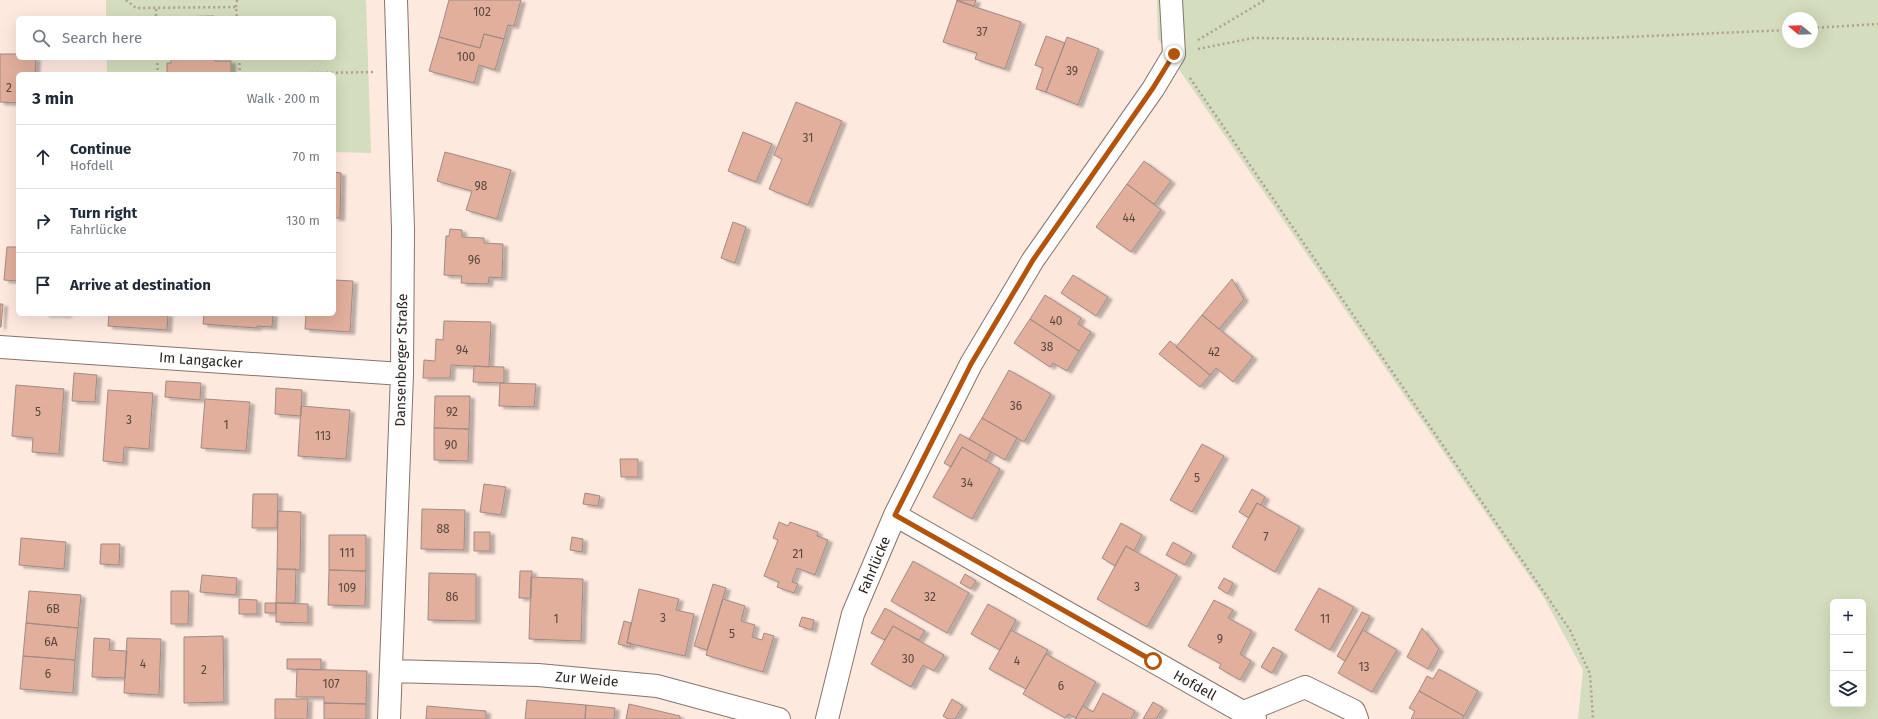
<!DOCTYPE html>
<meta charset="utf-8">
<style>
:root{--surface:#fff;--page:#f2f2f3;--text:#1f2937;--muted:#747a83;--line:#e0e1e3}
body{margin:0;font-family:"Fira Sans",sans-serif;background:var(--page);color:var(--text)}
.controls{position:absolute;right:12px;bottom:12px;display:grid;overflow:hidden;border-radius:6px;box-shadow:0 4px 16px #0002}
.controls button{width:36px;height:36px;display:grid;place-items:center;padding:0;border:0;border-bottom:1px solid var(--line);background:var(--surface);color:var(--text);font:20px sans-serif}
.compass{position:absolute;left:1782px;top:12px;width:36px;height:36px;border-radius:50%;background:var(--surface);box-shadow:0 4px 16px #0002;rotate:289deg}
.stop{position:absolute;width:12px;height:12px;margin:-9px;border:3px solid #b45309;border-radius:50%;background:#fff}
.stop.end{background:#b45309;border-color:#fff;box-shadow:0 1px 4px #0008}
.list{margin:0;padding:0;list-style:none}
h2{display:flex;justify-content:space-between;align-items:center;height:52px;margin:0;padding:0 16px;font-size:17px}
h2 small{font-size:13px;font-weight:400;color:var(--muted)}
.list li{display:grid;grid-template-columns:26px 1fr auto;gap:12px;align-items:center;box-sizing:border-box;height:64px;padding:0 16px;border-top:1px solid var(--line)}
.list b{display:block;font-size:15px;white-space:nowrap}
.list p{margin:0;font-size:13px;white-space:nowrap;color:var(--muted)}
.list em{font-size:13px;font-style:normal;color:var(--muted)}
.icon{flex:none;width:22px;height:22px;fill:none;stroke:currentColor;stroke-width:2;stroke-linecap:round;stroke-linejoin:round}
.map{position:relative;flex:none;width:1878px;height:719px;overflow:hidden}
.search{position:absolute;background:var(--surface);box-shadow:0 4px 16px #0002;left:16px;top:16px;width:320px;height:44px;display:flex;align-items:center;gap:10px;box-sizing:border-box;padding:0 14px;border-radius:6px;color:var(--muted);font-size:15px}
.panel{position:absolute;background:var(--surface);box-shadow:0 4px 16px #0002;left:16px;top:72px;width:320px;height:244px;border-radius:6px}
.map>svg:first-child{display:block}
</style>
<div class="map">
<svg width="1878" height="719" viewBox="0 0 1878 719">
<defs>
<filter id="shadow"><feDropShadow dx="4.5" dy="2.5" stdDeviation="1" flood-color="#0004"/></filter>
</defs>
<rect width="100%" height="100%" fill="#fee9df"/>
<path fill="#d4ddbd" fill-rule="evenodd" d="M106 0H366L371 153 334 152V74H107V58H334V18H106Z
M1157 0H1878V719H1578L1583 670 1543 596 1158 39ZM1788 18H1812V42H1788ZM1833 602H1863V704H1833Z"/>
<path fill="#e1af9c" stroke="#9f8b84" filter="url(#shadow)" d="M449 0H521L514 26 508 25 504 39 484 34 480 48 439 37Z
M956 0H976L974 6Z
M957 1 1021 22 1005 69 975 59 977 53 943 42Z
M214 16V18H170V17Z
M484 34 504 39 495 70 479 65 474 83 429 71 439 37 480 48Z
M1046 36 1065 43 1046 92 1036 89 1043 68 1035 65Z
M1067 37 1099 49 1078 105 1046 92Z
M0 54H18V58H36L35 74H18V103L0 102Z
M171 58H215V61H231V74H167V63H171Z
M796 102 842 121 808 205 769 189 782 159 774 155Z
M743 132 772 144 756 182 728 171Z
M445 152 511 170 497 219 466 210 472 191 437 181Z
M1144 161 1171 181 1154 204 1127 184Z
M334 172 341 173 340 218H334Z
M1127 184 1161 210 1131 252 1096 227Z
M733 222 746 227 735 263 721 258Z
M450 229 462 230V237L484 238V243L503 244 502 278 489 277 488 284 461 283 462 276 444 275 446 236H449Z
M7 247H18V281L4 280Z
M1073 275 1108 297 1096 316 1061 293Z
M1232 279 1244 299 1219 329 1202 315Z
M334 280 353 281 350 332 305 329 306 314H334Z
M1045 295 1081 318 1078 324 1091 332 1079 351 1030 319Z
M0 304H3L1 327H0Z
M45 314H67V315Z
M109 314H168L167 330 108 326Z
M204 314H273L272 327 257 326V328L203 324Z
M1202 315 1253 357 1233 382 1216 368 1210 375 1176 347Z
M1030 319 1079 351 1067 371 1053 363 1050 367 1014 343Z
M444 321 491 322 489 367 451 365 450 378H423L424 360 435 361 436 339 443 340Z
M1170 341 1210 375 1200 387 1159 354Z
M474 366 504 367V383L473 382Z
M1009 370 1051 394 1024 442 982 418Z
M74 373 97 375 95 402 72 401Z
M166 381 201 383 200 400 165 397Z
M500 383 536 384 534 407 499 406Z
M16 385 64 389 59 454 32 452 33 438 12 436Z
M276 388 302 390 301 416 275 414Z
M108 390 153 393 149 449 124 447 123 463 103 461Z
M435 396H470L469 429 434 428Z
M205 399 250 402 246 451 201 448Z
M301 406 350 410 346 459 298 456Z
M982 418 1017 438 1005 460 969 439Z
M434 428 469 429 468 461 434 460Z
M960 434 991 452 986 461 962 447 951 467 944 463Z
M1202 444 1224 456 1192 512 1170 500Z
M962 447 1000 469 972 519 933 497Z
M620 459H638V477H621Z
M484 484 506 487 501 515 480 512Z
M1252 489 1265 497 1261 505 1257 503 1249 518 1239 512Z
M585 493 600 496 598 506 583 504Z
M253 494H278L277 528H252Z
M1257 503 1300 527 1275 572 1232 547Z
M422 509 465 510 464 550 421 549Z
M278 511 301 512 300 570 277 569Z
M779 522 788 526 790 522 818 532 817 536 828 540 815 575 797 568 792 582 798 584 794 593 777 587 779 582 764 576 778 540 773 538Z
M1121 523 1142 535 1134 551 1126 546 1115 566 1102 558Z
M474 532H490V551H474Z
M329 535H366V571L329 570Z
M572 537 583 539 582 552 570 550Z
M21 538 66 542 64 569 19 565Z
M1173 542 1192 553 1185 565 1166 555Z
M101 544H120L119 565 100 564Z
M1126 546 1177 575 1147 627 1097 599Z
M913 561 969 593 947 633 891 601Z
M277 569H296L295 603H276Z
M329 570 366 571 365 606 328 605Z
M520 571H532L531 598H519Z
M429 573 476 574V621L428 620Z
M965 574 976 581 971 589 960 583Z
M202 575 237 578 236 595 200 592Z
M531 577 583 579 581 641 529 639Z
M1224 578 1233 583 1228 594 1218 588Z
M713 584 726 588 707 650 694 646Z
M1319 588 1354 607 1330 650 1295 630Z
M639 589 679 599 676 610 694 614 685 656 627 643Z
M29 591 81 595 78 628 26 623Z
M171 591H189L188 624H171Z
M239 599 257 600V614H239Z
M723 599 745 606 741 621 755 625 752 637 762 640 764 633 774 636 763 672 706 655Z
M1214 600 1233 610 1228 618 1252 631 1240 654 1251 661 1240 680 1219 668 1221 664 1188 646Z
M265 603H276V613H265Z
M276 603 308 604V623L276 622Z
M988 604 1016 620 1000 650 971 634Z
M885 608 925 631 919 640 893 626 885 640 871 633Z
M1362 612 1370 616 1345 661 1337 656Z
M802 617 814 620 812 630 799 626Z
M624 621 631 623 627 643H631L630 647 618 644Z
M26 623 78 628 75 660 23 656Z
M893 626 944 655 934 671 923 665 911 687 871 664Z
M1422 628 1439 649 1428 669 1407 657Z
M1011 630 1048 650 1026 689 989 669Z
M1363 630 1397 650 1372 692 1338 673Z
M223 636 224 702 184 703V637Z
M94 638 110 639 109 650 127 651 125 678 92 677Z
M127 638 161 639 159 695 124 693Z
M1273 647 1283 653 1272 673 1261 667Z
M1046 654 1096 682 1076 718 1068 714 1065 718 1023 694Z
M23 656 75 660 73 693 20 689Z
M287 659H321V670L287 669Z
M297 669 367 671 366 704 324 703V697H296Z
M1439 669 1478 691 1464 716 1419 691 1427 676 1433 679Z
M1419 691 1464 716 1462 719H1411L1415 711 1409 708Z
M1103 693 1135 711 1131 719H1075L1083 706 1093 712Z
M275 699H308L307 719H275Z
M952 699 963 706 955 719H948L943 716Z
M527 700 586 705 585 719H525Z
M1153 702 1163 708 1156 719H1143Z
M324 703 366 704V719H324Z
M629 704 680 716V719H626Z
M586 705 615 708 614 719H585Z
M427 706 486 711V719H426Z"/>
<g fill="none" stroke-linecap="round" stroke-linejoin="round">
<defs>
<path id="minor" d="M0 347 402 374
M895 515 1255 719
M391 671 538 675 657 686 779 719
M1244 712 1305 687 1354 711 1357 719
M389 719 402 374 403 229 396 0
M827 719 853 614 895 515 971 364 1033 260 1153 89 1174 54 1171 0"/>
</defs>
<use href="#minor" stroke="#86746b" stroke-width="24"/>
<path stroke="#ae9e96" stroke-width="2.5" stroke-dasharray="2 3" stroke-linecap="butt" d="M126 0 136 8 236 7 237 18
M236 7 237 0
M156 9V18
M1812 28 1878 24
M1198 40 1265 0
M1198 49 1253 38 1428 40 1603 38 1788 30
M157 58 158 74
M239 58 240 74
M261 74 374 72
M1190 78 1570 630 1590 674 1593 719"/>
<use href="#minor" stroke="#fff" stroke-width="22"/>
</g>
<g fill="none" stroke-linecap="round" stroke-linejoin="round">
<path stroke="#b45309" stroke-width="5" d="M1153 661 895 515 971 364 1033 260 1153 88 1174 54"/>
</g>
<g text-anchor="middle" stroke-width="3.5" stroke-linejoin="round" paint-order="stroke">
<g font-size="12" fill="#58473f">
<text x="482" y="16">102</text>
<text x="982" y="36">37</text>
<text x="466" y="61">100</text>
<text x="1072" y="75">39</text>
<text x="9" y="92">2</text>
<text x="808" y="142">31</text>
<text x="481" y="190">98</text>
<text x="1129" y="222">44</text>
<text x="474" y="264">96</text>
<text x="1056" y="325">40</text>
<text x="1047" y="351">38</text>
<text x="462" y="354">94</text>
<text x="1214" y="356">42</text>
<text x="1016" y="410">36</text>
<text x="38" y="416">5</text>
<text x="452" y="416">92</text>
<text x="129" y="424">3</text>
<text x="226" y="429">1</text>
<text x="323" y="440">113</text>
<text x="451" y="449">90</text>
<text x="1197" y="482">5</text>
<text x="967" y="487">34</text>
<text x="443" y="533">88</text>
<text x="1266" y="541">7</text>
<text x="347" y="557">111</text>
<text x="798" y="558">21</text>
<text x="1137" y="591">3</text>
<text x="347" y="592">109</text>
<text x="452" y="601">86</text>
<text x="930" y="601">32</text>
<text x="53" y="613">6B</text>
<text x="663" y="622">3</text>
<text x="556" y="623">1</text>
<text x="1325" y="623">11</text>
<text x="732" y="638">5</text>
<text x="1220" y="643">9</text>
<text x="51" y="646">6A</text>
<text x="908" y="663">30</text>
<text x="1017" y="665">4</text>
<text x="143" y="668">4</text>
<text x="1364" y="671">13</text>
<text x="204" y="674">2</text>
<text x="48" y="678">6</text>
<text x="331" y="688">107</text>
<text x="1061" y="690">6</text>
</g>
<g font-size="14" fill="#2b2420" stroke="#fff">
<text transform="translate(201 360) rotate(4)" y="5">Im Langacker</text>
<text transform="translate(401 360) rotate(-89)" y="5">Dansenberger Straße</text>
<text transform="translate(874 565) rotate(-67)" y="5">Fahrlücke</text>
<text transform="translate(587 679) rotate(5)" y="5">Zur Weide</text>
<text transform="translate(1195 685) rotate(29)" y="5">Hofdell</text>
</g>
</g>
</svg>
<div class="controls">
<button>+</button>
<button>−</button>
<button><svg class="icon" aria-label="layers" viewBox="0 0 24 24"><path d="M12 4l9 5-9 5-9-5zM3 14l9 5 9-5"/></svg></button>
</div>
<svg class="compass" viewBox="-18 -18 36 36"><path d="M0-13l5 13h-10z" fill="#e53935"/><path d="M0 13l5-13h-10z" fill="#747a83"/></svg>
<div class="stop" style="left:1153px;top:661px"></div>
<div class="stop end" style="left:1174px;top:54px"></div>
<div class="search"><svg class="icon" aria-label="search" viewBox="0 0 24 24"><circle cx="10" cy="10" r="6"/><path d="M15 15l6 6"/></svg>Search here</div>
<section class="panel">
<h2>3 min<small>Walk · 200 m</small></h2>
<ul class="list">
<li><svg class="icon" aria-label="ahead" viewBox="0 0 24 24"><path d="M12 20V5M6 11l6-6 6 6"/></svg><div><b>Continue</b><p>Hofdell</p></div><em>70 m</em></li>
<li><svg class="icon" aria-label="right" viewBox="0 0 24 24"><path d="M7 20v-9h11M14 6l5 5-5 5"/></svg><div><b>Turn right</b><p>Fahrlücke</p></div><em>130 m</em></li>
<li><svg class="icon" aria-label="arrive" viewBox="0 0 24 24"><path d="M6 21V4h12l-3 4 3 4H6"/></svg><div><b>Arrive at destination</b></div></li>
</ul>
</section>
</div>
